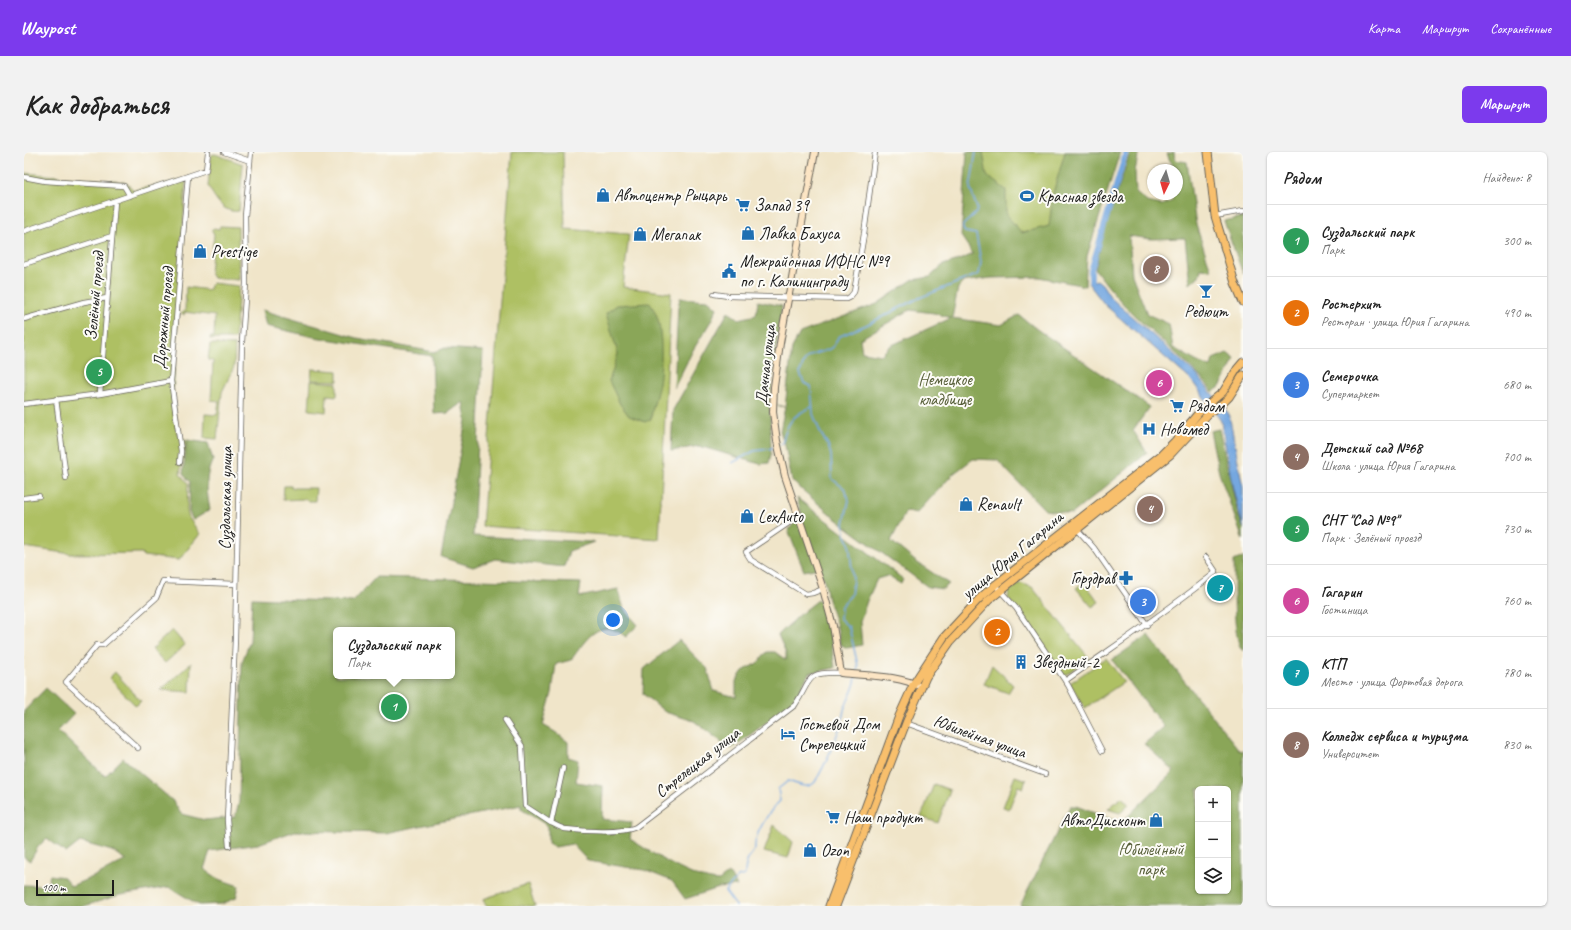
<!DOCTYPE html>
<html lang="ru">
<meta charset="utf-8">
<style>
:root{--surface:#fff;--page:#f2f2f2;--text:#222;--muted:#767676;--line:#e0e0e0;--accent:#7c3aed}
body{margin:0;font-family:Caveat,sans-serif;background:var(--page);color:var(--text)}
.controls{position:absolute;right:12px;bottom:12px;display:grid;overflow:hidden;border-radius:6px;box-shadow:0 1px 3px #0004}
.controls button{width:36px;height:36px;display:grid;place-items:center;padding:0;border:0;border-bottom:1px solid var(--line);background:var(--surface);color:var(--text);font:20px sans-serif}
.compass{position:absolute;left:1123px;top:12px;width:36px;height:36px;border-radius:50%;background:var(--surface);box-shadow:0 1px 3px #0004;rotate:185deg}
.scale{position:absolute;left:12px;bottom:10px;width:78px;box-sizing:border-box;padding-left:4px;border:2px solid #1c1c1c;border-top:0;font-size:11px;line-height:14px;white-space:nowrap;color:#1c1c1c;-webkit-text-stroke:3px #fdfcf7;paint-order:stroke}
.you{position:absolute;left:589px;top:468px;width:14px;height:14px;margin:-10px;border:3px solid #fff;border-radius:50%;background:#1a73e8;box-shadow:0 0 0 6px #1a73e833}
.badge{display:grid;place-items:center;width:26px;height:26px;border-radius:50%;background:var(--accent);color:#fff;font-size:13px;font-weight:700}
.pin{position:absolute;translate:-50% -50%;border:2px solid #fff;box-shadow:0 1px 4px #0006}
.popup{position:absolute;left:309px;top:475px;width:122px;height:52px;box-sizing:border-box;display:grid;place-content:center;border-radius:6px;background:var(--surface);filter:drop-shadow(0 1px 3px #0005);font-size:13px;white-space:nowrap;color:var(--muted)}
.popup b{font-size:15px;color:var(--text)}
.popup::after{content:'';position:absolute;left:50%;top:100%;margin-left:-8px;border:8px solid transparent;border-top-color:var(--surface)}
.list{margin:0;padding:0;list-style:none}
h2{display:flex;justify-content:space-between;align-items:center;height:52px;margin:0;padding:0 16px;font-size:17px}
h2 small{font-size:13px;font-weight:400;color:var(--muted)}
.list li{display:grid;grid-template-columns:26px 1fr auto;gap:12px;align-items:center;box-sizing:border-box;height:72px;padding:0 16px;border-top:1px solid var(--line)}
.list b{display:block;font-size:15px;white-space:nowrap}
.list p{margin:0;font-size:13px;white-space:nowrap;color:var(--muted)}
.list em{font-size:13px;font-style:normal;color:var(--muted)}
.icon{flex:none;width:22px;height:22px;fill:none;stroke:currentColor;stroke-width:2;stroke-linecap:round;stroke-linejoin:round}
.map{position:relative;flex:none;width:1219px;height:754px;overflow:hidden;border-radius:6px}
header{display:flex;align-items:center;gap:24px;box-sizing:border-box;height:56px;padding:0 20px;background:var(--accent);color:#fff}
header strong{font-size:19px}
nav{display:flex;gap:22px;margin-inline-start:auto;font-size:14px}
.intro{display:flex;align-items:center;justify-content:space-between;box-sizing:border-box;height:96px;padding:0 24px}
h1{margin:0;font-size:28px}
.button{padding:10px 18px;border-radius:6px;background:var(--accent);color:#fff;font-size:14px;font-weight:700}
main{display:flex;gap:24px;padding:0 24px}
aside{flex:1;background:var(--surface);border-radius:6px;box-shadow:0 1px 3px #0004}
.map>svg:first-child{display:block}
</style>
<header>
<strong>Waypost</strong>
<nav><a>Карта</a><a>Маршрут</a><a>Сохранённые</a></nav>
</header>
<div class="intro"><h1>Как добраться</h1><a class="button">Маршрут</a></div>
<main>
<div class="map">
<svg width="1219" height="754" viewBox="0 0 1219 754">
<rect width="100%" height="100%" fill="#fdfcf7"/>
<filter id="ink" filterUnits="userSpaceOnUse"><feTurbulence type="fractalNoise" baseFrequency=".025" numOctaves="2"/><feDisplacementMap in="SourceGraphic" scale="8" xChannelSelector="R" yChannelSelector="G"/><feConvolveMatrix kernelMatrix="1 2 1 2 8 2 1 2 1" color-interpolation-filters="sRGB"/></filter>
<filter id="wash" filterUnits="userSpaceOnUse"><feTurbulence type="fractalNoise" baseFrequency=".012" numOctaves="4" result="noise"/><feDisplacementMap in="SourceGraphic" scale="16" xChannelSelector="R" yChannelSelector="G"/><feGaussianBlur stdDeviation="0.9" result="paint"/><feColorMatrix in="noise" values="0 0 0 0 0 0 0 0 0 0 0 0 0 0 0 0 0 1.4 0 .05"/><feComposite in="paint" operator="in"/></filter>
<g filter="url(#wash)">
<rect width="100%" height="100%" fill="#f0e5c9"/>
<path fill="#aec063" stroke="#656e40" d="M488 0H539L541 77 605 82 599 135 647 141 635 387 458 374Z
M945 0H1076L1049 92 940 87Z
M191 2 219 12 215 59C199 62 191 46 184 34L187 3Z
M0 21 101 30 110 38 162 27 149 244 153 281 162 289 156 322 164 331 163 359 165 366 176 382 155 408 119 404 118 401 47 402 0 395Z
M196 74 214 75 215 128 189 126 186 121 190 82 187 78 190 76 195 77Z
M188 131 215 134 211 187H186V185H190L191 164 161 160 160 163 156 162 161 158 162 135 185 138 186 133Z
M186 192 211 193 210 215 198 240 193 287 180 286 181 262 193 263 195 249 187 248 189 209 184 208Z
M288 217 314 219V229L287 228Z
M287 229 313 231V244L303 243 302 260 285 258Z
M260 334H267V336H292L291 349H283L282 347 259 348Z
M1060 430 1075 450 1068 455 1052 436Z
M996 431 1008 435 1065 506 1040 524 984 446 985 439Z
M148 478 161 493 141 511 128 497Z
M1082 506 1100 530 1061 556 1046 531Z
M167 511 166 540 137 538Z
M968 513 989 533 984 541 960 532Z
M91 520 117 549 112 554 85 526Z
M991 624 1002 628 999 636 994 634 985 657 979 655Z
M910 632 926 638 914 671 897 665Z
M1098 645 1105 653 1096 661 1084 657Z
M750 673 769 690 764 706 740 700Z
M504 732 511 754H462L459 747Z"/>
<path fill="#8aa659" stroke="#53613a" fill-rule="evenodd" d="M943 0H959L963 24 982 38V63L998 81 1025 74 1029 41 1041 0H1096L1063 104 1061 134 1015 125 967 126 939 130 934 136 928 166 977 173 995 163 1014 178 1126 255 1109 278 1123 301 1048 362 1021 358 973 308 949 307 929 322 893 361 882 359 867 389 891 409 925 432 919 437 904 435 813 368 768 329 761 293 756 279 761 255 746 252 747 302 745 311 736 312 675 294 647 299 649 258 704 160 715 167 732 163 734 149 758 154 749 216 746 251 761 255 768 196 776 181 853 152 888 128 906 125 919 113 938 107 949 102 937 84ZM886 158 910 161 927 166 866 194 857 203 838 200 836 187Z
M1106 0H1115L1111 19 1112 41 1123 50 1138 53 1148 49 1149 42H1153V18H1150L1143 2 1150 0 1151 8 1163 10 1172 73 1187 118 1177 117 1175 124 1166 132 1161 86 1127 87 1105 84 1108 123 1123 162 1145 172 1149 196C1162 202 1173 212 1187 215L1189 207 1203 201 1211 207 1196 235 1189 240C1171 216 1146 197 1124 176 1104 159 1086 138 1071 117L1079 83Z
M1219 65V122L1200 69Z
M656 146 684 148 693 156 687 169 669 198 650 236 654 155Z
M626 151C628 155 632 160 633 165 639 180 638 224 633 240 631 249 628 257 627 267L621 270 605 264 596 252 585 229 594 202 582 161 593 153Z
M238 158 333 186 410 200 421 196 459 199 449 384 570 390 545 399 540 415 471 407 449 415 417 405 442 268 439 250 424 261 410 262 408 204 290 185 242 174Z
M1195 277 1214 362 1219 375V388L1195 321 1186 279Z
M163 288 184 291 189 308C180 324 183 341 186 358L169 368 165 360 166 330 159 322Z
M773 346 879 427 877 432 863 424 853 427 843 449 836 470 838 493 823 496 816 492 813 474 805 476 811 516 785 521 770 550 707 597 670 569 641 560 619 542 620 517 655 488 683 516 690 539 712 545V529L719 519 735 510 743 500H751L762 508V501L754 483 780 459 794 448 801 457 805 476 813 474 804 448 801 431 795 416 780 419 764 378 778 363Z
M1219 405V499C1207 487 1211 427 1210 409Z
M352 425 557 431 555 445 594 437 600 457 614 473 602 485C575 463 562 488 547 508L532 512 528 541 519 573 531 580 544 590V605L554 608 552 630 579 634 578 667 608 670 606 687C630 702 668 728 695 729L705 721 713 734 695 736 661 747 648 729 620 718 564 709 548 692 531 695 524 691V674L497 657V653L362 681 271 679 234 692 186 699 180 717 195 727 215 734 212 746 198 752 175 753 145 735 96 743 60 754H2L0 750V733L23 734 26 723 40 725 47 734 71 724 102 708 88 699 56 690 42 701 23 686 14 695 6 709 0 705V559L22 536 50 562 34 579 81 624 99 606 149 649 157 662 181 668 211 665 215 650 218 510 226 489 228 446 329 450ZM312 478H428V524H312Z
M1124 483 1216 599 1219 598V754H996L1046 654H1052L1097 671 1150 619 1120 592 1140 575 1088 508ZM1174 637H1204V739H1174Z"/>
<path fill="#75a7e0" stroke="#48627e" d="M1073 128 1078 132 1087 146 1172 222 1205 262 1219 335V376L1208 333 1197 269 1168 229 1081 153 1064 131Z"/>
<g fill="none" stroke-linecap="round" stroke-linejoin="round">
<path stroke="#75a7e0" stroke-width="1.5" d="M756 292H758C763 271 768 263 788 255
M708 311 730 299 745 297 753 294
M833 521 834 514 825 475 816 467 817 454 827 443 829 427 825 390 821 382 820 371 825 348 820 336 808 327 807 303 804 293 797 282 789 262 787 234 780 231 776 221C778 216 779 210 783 206 795 196 808 204 814 185L842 173 895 146 955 122 957 110 952 82 941 80 939 77V73L952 61 953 56 946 36 952 0
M712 754 701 739 714 725 721 723C721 711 724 706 731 697 729 683 746 658 756 649L754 637 764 629C773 632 784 638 791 630 803 611 810 590 818 570 819 566 819 561 820 558 824 546 831 537 832 525"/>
<path stroke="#75a7e0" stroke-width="5.5" d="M1067 130V118L1102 0"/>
</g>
</g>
<g filter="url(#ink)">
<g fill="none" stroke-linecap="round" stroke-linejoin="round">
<defs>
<path id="street" d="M200 0 226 9
M0 25 21 29 100 34 106 44
M1191 64 1219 59
M0 79 182 18 184 0
M0 112 88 84
M690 142 704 144 822 147 826 145 830 140 840 82 851 0
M0 167 60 150 83 146
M76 242 91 49
M32 247 42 326
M0 252 76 242 147 229
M156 310 157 299 147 229 164 24
M0 346 15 344
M775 364 722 400 727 408 782 442 789 441 799 437
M1053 377 1070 396 1123 473
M971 433 992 456 1044 533 1078 599
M1041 529C1092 493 1144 459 1192 420L1182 405
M481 568 498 594 501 654 527 671
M882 571 1021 622
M114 596 42 530 73 493H79L132 446 139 429 212 432
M539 616 527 671C532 673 537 676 541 677 558 679 598 682 612 675L771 553C788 528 780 519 817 521
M205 694 203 668 211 487 218 190 222 132 221 64 227 0"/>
<path id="secondary" d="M791 0 756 191 750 235 749 260 753 289 761 324 799 437 809 474 817 521C843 524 874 523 897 535"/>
<path id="primary" d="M1184 0 1191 64 1211 131 1219 150
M805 754 875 564 890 531 920 485 955 447 971 433 1137 303 1151 289 1177 258 1199 240 1213 217 1219 210
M812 754 882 571 902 525 927 489 965 448 1146 303 1186 260 1199 251 1205 245 1219 223"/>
</defs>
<use href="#street" stroke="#666259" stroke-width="6"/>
<use href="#secondary" stroke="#666259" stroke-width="8"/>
<use href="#primary" stroke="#666259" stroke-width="9"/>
<use href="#street" stroke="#fff" stroke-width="4.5"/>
<use href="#secondary" stroke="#fce5c4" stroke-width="6"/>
<use href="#primary" stroke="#f8bf6c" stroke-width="7"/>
</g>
</g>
<defs>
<symbol id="shop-bare" viewBox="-9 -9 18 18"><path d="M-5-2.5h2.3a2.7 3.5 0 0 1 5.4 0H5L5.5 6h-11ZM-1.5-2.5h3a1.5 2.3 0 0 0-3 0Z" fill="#1f6fb2" stroke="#fdfcf7" stroke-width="2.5" paint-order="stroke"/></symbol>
<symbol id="stadium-bare" viewBox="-9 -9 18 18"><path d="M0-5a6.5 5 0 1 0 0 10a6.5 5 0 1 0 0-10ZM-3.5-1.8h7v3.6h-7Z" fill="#1f6fb2" stroke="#fdfcf7" stroke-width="2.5" paint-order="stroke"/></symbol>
<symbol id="supermarket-bare" viewBox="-9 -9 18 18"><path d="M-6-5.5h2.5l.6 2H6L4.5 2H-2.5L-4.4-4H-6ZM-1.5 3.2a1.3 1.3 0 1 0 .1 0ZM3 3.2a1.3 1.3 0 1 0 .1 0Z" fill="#1f6fb2" stroke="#fdfcf7" stroke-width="2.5" paint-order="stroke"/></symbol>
<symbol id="civic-bare" viewBox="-9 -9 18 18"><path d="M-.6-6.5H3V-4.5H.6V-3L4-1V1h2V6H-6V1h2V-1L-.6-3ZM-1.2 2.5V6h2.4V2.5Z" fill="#1f6fb2" stroke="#fdfcf7" stroke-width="2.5" paint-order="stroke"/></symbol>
<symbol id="bar-bare" viewBox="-9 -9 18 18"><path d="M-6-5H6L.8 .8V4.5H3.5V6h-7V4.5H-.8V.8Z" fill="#1f6fb2" stroke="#fdfcf7" stroke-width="2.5" paint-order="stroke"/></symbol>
<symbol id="hospital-bare" viewBox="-9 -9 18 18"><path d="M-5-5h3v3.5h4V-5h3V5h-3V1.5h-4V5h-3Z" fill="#1f6fb2" stroke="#fdfcf7" stroke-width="2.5" paint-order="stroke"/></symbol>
<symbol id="pharmacy-bare" viewBox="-9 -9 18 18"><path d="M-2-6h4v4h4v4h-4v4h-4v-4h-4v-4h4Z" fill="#1f6fb2" stroke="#fdfcf7" stroke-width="2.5" paint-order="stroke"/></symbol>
<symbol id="building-bare" viewBox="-9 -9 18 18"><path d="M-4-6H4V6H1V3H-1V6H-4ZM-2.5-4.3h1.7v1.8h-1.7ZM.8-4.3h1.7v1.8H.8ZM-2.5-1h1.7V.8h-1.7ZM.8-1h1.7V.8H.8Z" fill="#1f6fb2" stroke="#fdfcf7" stroke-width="2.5" paint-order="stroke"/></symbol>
<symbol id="hotel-bare" viewBox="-9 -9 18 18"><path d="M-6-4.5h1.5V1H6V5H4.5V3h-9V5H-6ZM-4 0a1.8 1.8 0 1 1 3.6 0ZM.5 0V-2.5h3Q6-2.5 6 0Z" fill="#1f6fb2" stroke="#fdfcf7" stroke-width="2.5" paint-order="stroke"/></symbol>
</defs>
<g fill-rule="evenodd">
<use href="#shop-bare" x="569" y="33" width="20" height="20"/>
<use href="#stadium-bare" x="993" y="34" width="20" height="20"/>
<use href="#supermarket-bare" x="709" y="43" width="20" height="20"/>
<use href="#shop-bare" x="714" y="71" width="20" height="20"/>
<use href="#shop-bare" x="606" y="72" width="20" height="20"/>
<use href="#shop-bare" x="166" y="89" width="20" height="20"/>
<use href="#civic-bare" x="695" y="109" width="20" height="20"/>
<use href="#bar-bare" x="1172" y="129" width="20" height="20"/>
<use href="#supermarket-bare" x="1143" y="244" width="20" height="20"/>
<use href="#hospital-bare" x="1115" y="267" width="20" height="20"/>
<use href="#shop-bare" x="932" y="342" width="20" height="20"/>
<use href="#shop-bare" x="713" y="354" width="20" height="20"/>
<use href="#pharmacy-bare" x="1092" y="416" width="20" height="20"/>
<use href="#building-bare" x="987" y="500" width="20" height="20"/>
<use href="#hotel-bare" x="754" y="572" width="20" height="20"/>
<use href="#supermarket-bare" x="799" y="655" width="20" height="20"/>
<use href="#shop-bare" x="1122" y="658" width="20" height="20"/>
<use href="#shop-bare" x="776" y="688" width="20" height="20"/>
</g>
<g text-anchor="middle" stroke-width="4" stroke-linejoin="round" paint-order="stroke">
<g font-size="17" fill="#1c1c1c" stroke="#fdfcf7" text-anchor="start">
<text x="590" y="49">Автоцентр Рыцарь</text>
<text x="1014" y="50">Красная звезда</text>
<text x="730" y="59">Запад 39</text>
<text x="735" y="87">Лавка Бахуса</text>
<text x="627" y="88">Мегапак</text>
<text x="187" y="105">Prestige</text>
<text x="716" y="115">Межрайонная ИФНС №9<tspan x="716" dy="20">по г. Калининграду</tspan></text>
<text x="1182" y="165" text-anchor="middle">Редюит</text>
<text x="1164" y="260">Рядом</text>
<text x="1136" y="283">Новомед</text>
<text x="953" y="358">Renault</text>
<text x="734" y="370">LexAuto</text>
<text x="1091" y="432" text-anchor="end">Горздрав</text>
<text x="1008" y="516">Звездный-2</text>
<text x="775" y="578">Гостевой Дом<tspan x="775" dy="20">Стрелецкий</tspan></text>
<text x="820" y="671">Наш продукт</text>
<text x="1121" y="674" text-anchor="end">АвтоДисконт</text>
<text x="797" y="704">Ozon</text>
</g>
<g font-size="17" fill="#1c1c1c" stroke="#fdfcf7">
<text transform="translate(70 144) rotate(-85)" y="6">Зелёный проезд</text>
<text transform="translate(139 166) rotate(-85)" y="6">Дорожный проезд</text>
<text transform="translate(741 213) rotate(-84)" y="6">Дачная улица</text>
<text transform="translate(201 346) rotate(-89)" y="6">Суздальская улица</text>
<text transform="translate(988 403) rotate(-40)" y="6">улица Юрия Гагарина</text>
<text transform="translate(956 584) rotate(20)" y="6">Юбилейная улица</text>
<text transform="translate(673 610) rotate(-38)" y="6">Стрелецкая улица</text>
</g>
<g font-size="17" fill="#565e38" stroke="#fdfcf7">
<text x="921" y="233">Немецкое<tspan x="921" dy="20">кладбище</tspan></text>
<text x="1127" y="703">Юбилейный<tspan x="1127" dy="20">парк</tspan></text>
</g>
</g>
</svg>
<div class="controls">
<button>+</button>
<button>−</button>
<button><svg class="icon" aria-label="layers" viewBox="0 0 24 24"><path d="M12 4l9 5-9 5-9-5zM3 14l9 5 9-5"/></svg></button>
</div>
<svg class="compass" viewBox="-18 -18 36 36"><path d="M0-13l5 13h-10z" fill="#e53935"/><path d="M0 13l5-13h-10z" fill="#767676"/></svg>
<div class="scale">100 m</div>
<div class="you"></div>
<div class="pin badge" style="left:370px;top:555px;background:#2e9e5b">1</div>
<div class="popup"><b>Суздальский парк</b>Парк</div>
<div class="pin badge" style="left:973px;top:480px;background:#e8710a">2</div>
<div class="pin badge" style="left:1119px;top:450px;background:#3f7fe0">3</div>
<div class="pin badge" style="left:1126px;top:357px;background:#8d6e63">4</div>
<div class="pin badge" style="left:75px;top:220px;background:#2e9e5b">5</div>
<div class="pin badge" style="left:1135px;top:231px;background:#d1479c">6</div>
<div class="pin badge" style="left:1196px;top:436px;background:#0f9aa8">7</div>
<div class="pin badge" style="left:1132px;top:117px;background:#8d6e63">8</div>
</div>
<aside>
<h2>Рядом<small>Найдено: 8</small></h2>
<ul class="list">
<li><span class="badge" style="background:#2e9e5b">1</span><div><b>Суздальский парк</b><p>Парк</p></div><em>300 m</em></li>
<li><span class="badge" style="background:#e8710a">2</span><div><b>Ростерхит</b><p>Ресторан · улица Юрия Гагарина</p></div><em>490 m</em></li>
<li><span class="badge" style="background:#3f7fe0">3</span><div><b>Семерочка</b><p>Супермаркет</p></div><em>680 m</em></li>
<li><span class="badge" style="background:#8d6e63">4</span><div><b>Детский сад №68</b><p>Школа · улица Юрия Гагарина</p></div><em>700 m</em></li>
<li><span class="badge" style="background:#2e9e5b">5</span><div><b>СНТ &quot;Сад №9&quot;</b><p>Парк · Зелёный проезд</p></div><em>730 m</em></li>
<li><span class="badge" style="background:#d1479c">6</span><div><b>Гагарин</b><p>Гостиница</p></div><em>760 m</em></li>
<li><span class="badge" style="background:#0f9aa8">7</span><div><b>КТП</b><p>Место · улица Фортовая дорога</p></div><em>780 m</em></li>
<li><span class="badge" style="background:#8d6e63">8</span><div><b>Колледж сервиса и туризма</b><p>Университет</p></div><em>830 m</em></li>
</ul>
</aside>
</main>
